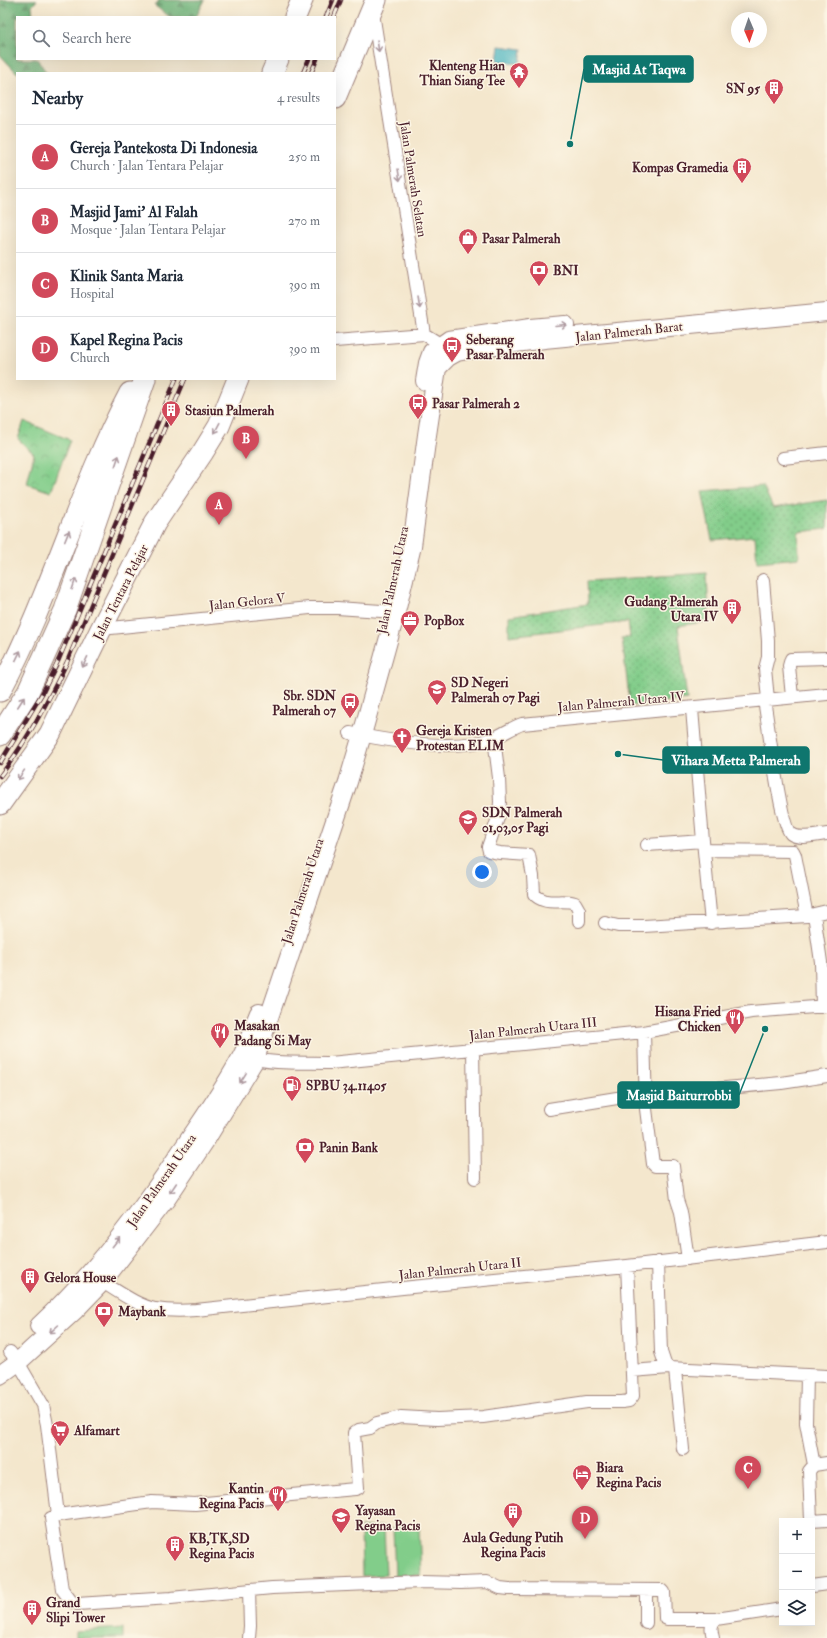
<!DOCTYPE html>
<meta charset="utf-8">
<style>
:root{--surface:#fff;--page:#f2f2f3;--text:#1f2937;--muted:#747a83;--line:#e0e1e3;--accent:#d1495b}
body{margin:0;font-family:"IM FELL Double Pica",serif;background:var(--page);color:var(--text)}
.controls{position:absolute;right:12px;bottom:12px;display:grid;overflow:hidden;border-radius:0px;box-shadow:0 4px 16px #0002}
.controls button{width:36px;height:36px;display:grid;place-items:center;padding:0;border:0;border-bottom:1px solid var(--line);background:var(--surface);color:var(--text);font:20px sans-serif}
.compass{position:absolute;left:731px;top:12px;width:36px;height:36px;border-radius:50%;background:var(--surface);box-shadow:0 4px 16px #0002;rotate:178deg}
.you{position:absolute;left:482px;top:872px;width:14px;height:14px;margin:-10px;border:3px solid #fff;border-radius:50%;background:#1a73e8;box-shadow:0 0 0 6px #1a73e833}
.badge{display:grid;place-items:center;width:26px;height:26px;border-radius:50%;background:var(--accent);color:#fff;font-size:13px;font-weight:700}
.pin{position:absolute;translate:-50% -33px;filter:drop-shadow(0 1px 2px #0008)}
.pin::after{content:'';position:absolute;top:21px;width:14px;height:12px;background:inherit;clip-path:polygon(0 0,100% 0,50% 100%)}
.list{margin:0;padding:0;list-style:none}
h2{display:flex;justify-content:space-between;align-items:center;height:52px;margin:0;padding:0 16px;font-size:17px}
h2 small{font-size:13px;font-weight:400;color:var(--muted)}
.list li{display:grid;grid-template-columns:26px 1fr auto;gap:12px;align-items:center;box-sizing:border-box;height:64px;padding:0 16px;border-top:1px solid var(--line)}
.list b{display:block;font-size:15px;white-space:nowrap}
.list p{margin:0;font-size:13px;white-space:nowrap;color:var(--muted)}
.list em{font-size:13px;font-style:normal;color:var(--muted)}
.icon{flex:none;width:22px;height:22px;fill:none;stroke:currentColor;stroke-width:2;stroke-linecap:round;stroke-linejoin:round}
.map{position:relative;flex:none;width:827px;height:1638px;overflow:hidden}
.search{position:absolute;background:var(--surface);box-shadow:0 4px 16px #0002;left:16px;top:16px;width:320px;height:44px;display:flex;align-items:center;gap:10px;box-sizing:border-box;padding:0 14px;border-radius:0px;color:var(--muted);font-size:15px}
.panel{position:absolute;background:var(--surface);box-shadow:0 4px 16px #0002;left:16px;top:72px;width:320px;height:308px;border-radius:0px}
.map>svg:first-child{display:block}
</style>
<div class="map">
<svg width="827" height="1638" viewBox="0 0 827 1638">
<defs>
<pattern id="grass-dots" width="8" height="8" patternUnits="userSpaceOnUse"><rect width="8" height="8" fill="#82cd8a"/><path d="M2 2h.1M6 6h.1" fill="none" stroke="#6ca671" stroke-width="1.8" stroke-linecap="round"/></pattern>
<pattern id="forest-firs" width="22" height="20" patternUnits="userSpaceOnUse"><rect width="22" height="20" fill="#69b076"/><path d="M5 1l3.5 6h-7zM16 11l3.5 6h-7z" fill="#588f61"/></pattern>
<pattern id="park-crowns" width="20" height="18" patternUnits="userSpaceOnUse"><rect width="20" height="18" fill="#82cd8a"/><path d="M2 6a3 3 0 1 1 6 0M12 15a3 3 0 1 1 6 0" fill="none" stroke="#6ca671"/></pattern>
</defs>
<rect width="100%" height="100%" fill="#fcf5e5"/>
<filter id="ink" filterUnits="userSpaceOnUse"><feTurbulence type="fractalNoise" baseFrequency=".025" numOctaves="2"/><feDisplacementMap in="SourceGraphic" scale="8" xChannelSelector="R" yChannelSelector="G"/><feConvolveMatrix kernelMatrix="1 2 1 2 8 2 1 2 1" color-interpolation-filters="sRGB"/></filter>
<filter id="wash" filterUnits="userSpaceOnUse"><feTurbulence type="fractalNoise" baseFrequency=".012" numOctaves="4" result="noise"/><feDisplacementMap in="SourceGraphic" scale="16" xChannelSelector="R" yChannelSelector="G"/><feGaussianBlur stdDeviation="0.9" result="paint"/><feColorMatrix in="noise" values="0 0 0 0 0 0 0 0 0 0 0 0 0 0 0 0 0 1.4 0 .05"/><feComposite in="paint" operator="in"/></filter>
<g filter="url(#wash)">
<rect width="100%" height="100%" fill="#f4e7cd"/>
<path fill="url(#grass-dots)" stroke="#66765a" d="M763 486 773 508 827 500V529L798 532 799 558 757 562 755 536 712 540 702 491Z
M707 573 709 621 678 626 687 699 630 706 622 638 630 637 628 622 509 636V616L588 604 587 581Z"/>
<path fill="url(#forest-firs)" stroke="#5a6850" d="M0 0H37L32 6 33 17H17V59H37L47 73H17L0 55Z
M159 0H205L196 17H170L155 6Z"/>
<path fill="url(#park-crowns)" stroke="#66765a" d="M24 421 70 440 51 492 27 484 34 454 18 439Z"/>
<path fill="#82cd8a" stroke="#66765a" d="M384 1526 386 1575 362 1576 361 1527Z
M419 1527 421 1575 395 1576 393 1528Z
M123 1628V1638H76V1631Z"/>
<path fill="#46b4c0" stroke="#486a76" d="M499 46 522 49 520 64 497 61Z"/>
</g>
<g filter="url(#ink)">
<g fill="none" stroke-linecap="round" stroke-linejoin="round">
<defs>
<path id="minor" d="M373 13 424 334 437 342 440 345
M335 341 424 334
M783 458 827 453
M763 580 768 641V657L765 669 768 699
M101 629 310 608H337L396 612
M792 697 789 666 791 659 827 658
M764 700C768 720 780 826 791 834 799 840 817 835 827 834
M692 709 703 841 711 923
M350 733C389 741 454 752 491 739 502 735 511 728 522 724L827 694
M494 738 499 778 500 802 499 815 488 847 489 851 500 853 529 855 533 876 534 894C546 907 561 898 575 903L579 910V921
M647 845 703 841
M605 923 618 926H644L807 916 795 855 793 851 704 850
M822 1007 821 962 814 914 827 911
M644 1032 646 1109 653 1164 655 1166H673L677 1200 681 1212 688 1259
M473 1048 475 1178
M248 1057C272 1065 306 1062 330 1063L644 1032 751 1012 827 1006
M549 1109 617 1098 781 1083 827 1076
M658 1262 661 1352 665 1364 669 1368 827 1376
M627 1266 633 1396 629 1401 622 1402H587L483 1417 437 1419 401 1417 377 1423 370 1428 359 1430 354 1433 358 1488 355 1489 195 1504 152 1502 58 1515 51 1518 62 1589 71 1601 77 1604 171 1598 272 1588 421 1582 461 1583 487 1582 500 1588 509 1589 662 1590 664 1592 665 1618 667 1619H716L782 1609
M102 1282C118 1291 136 1305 155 1309 168 1311 182 1311 196 1310L412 1287 627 1266 827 1242
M10 1352 18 1362 43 1405 47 1425 58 1515
M675 1370 683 1449
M632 1371 669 1368
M807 1375 806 1423 814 1465
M811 1521 809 1471 814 1465 827 1463
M812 1521 827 1520
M812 1586 827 1584
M249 1590 250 1626 249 1638
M646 1623V1590
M713 1638C711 1630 710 1625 716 1619"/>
<path id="secondary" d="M425 381 428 363 432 352 449 340 530 328 565 325
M39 1326C94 1275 139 1215 180 1153 202 1121 224 1090 242 1056 249 1042 253 1027 259 1013
M0 1375 18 1362 75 1310 102 1282 167 1198 205 1141 255 1059 348 782 362 735 396 612 412 546 427 435 437 368 448 357 457 352 468 350 544 339 827 312"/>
<path id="trunk" d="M295 17 302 0
M272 73 278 59
M335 98 376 0
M0 691C51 596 79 489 130 393
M0 735 28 692 65 610 145 379
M0 804 50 734 101 629 155 523 203 452 219 426 238 379"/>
</defs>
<use href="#minor" stroke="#9f837c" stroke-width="14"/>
<use href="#secondary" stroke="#9f837c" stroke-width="20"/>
<use href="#trunk" stroke="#9f837c" stroke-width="23"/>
<use href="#minor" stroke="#fff" stroke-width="12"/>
<use href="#secondary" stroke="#fff" stroke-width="18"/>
<use href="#trunk" stroke="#fff" stroke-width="21"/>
<defs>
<path id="rail" d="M326 17 333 0
M334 17 341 0
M303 73 309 59
M311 73 317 59
M0 763 43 692 59 659 176 379
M0 776C27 741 48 702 67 662L185 379"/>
</defs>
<use href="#rail" stroke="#4a1f2b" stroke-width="4.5"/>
<use href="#rail" stroke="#fcf5e5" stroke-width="3" stroke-dasharray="9" stroke-linecap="butt"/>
</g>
<defs><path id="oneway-shaft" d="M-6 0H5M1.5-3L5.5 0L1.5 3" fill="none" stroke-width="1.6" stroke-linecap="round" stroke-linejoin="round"/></defs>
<g stroke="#ae9aa0">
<use href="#oneway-shaft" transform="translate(378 46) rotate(81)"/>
<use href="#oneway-shaft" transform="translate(399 175) rotate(81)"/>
<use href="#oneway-shaft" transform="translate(419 303) rotate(81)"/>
<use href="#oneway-shaft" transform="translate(561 325) rotate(-5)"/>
<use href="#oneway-shaft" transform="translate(217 428) rotate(118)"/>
<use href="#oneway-shaft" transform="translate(117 461) rotate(-71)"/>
<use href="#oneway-shaft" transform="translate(67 536) rotate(-68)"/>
<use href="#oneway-shaft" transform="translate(74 584) rotate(-71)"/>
<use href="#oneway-shaft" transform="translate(18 656) rotate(-64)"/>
<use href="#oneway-shaft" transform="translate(85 662) rotate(116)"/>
<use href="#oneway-shaft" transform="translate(21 702) rotate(-57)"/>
<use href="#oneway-shaft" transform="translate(21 775) rotate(125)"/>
<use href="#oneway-shaft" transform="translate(243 1078) rotate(122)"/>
<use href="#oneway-shaft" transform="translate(173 1188) rotate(124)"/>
<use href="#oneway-shaft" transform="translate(116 1242) rotate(-52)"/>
<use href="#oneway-shaft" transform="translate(54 1329) rotate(138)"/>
</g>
</g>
<defs>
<symbol id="temple-pin" viewBox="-11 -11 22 30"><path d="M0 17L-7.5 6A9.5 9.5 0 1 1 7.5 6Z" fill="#d1495b" stroke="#fcf5e5"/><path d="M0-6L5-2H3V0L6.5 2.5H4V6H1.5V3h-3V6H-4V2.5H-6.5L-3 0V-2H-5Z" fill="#fff"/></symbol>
<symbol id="building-pin" viewBox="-11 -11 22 30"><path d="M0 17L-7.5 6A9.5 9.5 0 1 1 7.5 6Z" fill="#d1495b" stroke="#fcf5e5"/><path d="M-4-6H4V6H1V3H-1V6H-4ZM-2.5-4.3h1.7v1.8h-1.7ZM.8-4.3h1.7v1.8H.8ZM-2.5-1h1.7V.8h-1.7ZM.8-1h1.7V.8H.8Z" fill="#fff"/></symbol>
<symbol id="shop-pin" viewBox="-11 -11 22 30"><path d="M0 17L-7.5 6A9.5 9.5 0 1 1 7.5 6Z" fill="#d1495b" stroke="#fcf5e5"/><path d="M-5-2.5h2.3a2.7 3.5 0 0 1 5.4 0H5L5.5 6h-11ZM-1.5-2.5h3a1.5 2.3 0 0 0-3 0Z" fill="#fff"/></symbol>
<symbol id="bank-pin" viewBox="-11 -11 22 30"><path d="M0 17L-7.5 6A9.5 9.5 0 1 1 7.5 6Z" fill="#d1495b" stroke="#fcf5e5"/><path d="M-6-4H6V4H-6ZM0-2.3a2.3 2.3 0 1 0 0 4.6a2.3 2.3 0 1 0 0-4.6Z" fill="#fff"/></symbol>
<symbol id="bus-pin" viewBox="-11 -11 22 30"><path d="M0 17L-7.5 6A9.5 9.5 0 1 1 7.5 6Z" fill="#d1495b" stroke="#fcf5e5"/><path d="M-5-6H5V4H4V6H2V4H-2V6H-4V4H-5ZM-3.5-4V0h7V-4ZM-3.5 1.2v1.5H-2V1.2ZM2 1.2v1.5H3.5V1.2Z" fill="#fff"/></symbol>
<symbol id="office-pin" viewBox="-11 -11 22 30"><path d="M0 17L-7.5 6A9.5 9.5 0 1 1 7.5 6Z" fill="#d1495b" stroke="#fcf5e5"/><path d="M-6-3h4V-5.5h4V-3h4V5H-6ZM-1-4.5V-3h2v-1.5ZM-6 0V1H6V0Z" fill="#fff"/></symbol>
<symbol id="school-pin" viewBox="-11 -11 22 30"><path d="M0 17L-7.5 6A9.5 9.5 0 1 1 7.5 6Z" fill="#d1495b" stroke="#fcf5e5"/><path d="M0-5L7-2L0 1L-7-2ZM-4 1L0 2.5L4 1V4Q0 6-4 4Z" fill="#fff"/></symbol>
<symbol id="church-pin" viewBox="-11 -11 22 30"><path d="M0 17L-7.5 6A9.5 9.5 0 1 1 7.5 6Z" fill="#d1495b" stroke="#fcf5e5"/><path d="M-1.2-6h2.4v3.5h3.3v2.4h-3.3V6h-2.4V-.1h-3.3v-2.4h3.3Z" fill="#fff"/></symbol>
<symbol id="restaurant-pin" viewBox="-11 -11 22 30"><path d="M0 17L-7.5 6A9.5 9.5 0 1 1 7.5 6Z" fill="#d1495b" stroke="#fcf5e5"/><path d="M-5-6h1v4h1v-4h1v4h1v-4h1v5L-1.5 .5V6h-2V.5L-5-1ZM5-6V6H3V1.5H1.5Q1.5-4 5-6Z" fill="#fff"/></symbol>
<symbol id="fuel-pin" viewBox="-11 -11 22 30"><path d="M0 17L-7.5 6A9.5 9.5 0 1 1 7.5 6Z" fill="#d1495b" stroke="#fcf5e5"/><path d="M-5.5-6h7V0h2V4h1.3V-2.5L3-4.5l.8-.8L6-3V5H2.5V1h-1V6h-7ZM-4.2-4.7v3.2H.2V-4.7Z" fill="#fff"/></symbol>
<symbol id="supermarket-pin" viewBox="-11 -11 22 30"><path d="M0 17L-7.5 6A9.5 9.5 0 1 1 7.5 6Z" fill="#d1495b" stroke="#fcf5e5"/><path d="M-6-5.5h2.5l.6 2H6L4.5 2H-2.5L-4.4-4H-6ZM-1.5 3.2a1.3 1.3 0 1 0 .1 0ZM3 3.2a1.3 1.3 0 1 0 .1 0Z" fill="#fff"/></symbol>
<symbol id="hotel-pin" viewBox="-11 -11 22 30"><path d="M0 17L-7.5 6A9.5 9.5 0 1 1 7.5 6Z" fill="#d1495b" stroke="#fcf5e5"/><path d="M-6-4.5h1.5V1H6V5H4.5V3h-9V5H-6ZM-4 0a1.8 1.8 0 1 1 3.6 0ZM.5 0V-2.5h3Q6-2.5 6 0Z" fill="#fff"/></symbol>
</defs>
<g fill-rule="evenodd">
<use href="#temple-pin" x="508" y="61" width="22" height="30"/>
<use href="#building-pin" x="763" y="77" width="22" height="30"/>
<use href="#building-pin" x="731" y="156" width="22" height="30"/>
<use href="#shop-pin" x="457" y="227" width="22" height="30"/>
<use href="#bank-pin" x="528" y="259" width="22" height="30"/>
<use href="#bus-pin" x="441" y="335" width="22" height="30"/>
<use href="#bus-pin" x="407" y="392" width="22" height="30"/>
<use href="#building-pin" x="160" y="399" width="22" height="30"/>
<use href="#building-pin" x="721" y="597" width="22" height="30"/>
<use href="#office-pin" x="399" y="609" width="22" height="30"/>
<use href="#school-pin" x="426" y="678" width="22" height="30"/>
<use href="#bus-pin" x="339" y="691" width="22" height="30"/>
<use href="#church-pin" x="391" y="726" width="22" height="30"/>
<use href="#school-pin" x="457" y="808" width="22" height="30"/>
<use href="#restaurant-pin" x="724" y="1007" width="22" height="30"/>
<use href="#restaurant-pin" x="209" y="1021" width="22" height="30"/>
<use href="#fuel-pin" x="281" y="1074" width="22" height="30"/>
<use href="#bank-pin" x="294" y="1136" width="22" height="30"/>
<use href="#building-pin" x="19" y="1266" width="22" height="30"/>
<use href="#bank-pin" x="93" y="1300" width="22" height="30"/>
<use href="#supermarket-pin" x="49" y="1419" width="22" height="30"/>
<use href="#hotel-pin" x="571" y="1463" width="22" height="30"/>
<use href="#restaurant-pin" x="267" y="1484" width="22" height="30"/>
<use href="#building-pin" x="502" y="1501" width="22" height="30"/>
<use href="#school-pin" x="330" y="1506" width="22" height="30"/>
<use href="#building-pin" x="164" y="1534" width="22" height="30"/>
<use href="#building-pin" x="21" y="1598" width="22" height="30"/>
</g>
<g text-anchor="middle" stroke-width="3" stroke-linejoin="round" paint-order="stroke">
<g font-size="13" font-weight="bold" fill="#4a1f2b" stroke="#fcf5e5" text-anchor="start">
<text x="505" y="70" text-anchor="end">Klenteng Hian<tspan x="505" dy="15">Thian Siang Tee</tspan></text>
<text x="760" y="93" text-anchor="end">SN 95</text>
<text x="728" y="172" text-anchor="end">Kompas Gramedia</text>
<text x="482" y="243">Pasar Palmerah</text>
<text x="553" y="275">BNI</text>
<text x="466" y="344">Seberang<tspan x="466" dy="15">Pasar Palmerah</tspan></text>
<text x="432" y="408">Pasar Palmerah 2</text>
<text x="185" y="415">Stasiun Palmerah</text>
<text x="718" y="606" text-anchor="end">Gudang Palmerah<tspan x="718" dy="15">Utara IV</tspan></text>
<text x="424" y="625">PopBox</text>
<text x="451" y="687">SD Negeri<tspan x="451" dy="15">Palmerah 07 Pagi</tspan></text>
<text x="336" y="700" text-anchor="end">Sbr. SDN<tspan x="336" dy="15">Palmerah 07</tspan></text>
<text x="416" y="735">Gereja Kristen<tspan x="416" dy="15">Protestan ELIM</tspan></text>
<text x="482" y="817">SDN Palmerah<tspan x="482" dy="15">01,03,05 Pagi</tspan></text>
<text x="721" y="1016" text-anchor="end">Hisana Fried<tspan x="721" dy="15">Chicken</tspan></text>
<text x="234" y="1030">Masakan<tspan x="234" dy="15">Padang Si May</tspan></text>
<text x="306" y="1090">SPBU 34.11405</text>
<text x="319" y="1152">Panin Bank</text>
<text x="44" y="1282">Gelora House</text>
<text x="118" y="1316">Maybank</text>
<text x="74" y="1435">Alfamart</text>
<text x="596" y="1472">Biara<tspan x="596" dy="15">Regina Pacis</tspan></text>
<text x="264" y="1493" text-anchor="end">Kantin<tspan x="264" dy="15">Regina Pacis</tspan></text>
<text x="355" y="1515">Yayasan<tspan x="355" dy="15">Regina Pacis</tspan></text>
<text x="513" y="1542" text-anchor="middle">Aula Gedung Putih<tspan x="513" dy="15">Regina Pacis</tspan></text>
<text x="189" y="1543">KB,TK,SD<tspan x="189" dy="15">Regina Pacis</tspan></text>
<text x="46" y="1607">Grand<tspan x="46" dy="15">Slipi Tower</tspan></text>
</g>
<g font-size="13" fill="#4a1f2b" stroke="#fcf5e5">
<text transform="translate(414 179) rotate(81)" y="5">Jalan Palmerah Selatan</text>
<text transform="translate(629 331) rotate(-6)" y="5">Jalan Palmerah Barat</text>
<text transform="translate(392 580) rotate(-78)" y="5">Jalan Palmerah Utara</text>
<text transform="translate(120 592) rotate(-63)" y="5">Jalan Tentara Pelajar</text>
<text transform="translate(247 601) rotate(-6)" y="5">Jalan Gelora V</text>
<text transform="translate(621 701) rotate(-5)" y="5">Jalan Palmerah Utara IV</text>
<text transform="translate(302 891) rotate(-72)" y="5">Jalan Palmerah Utara</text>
<text transform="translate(533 1028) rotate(-6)" y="5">Jalan Palmerah Utara III</text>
<text transform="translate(161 1180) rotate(-55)" y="5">Jalan Palmerah Utara</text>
<text transform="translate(460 1268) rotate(-6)" y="5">Jalan Palmerah Utara II</text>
</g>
</g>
<path fill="none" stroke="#0f766e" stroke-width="1.5" d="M570 144L584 69M618 754L663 760M765 1029L739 1095"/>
<g fill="#0f766e" stroke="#fcf5e5" stroke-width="1.5">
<circle cx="570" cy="144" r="4"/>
<circle cx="618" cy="754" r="4"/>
<circle cx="765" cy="1029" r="4"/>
</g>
<g fill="#0f766e" stroke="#0f766e" stroke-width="1.5">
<rect x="584" y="56" width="109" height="26" rx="4"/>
<rect x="663" y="747" width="146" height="26" rx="4"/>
<rect x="618" y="1082" width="121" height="26" rx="4"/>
</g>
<g font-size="14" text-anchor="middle" font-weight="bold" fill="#fff">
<text x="639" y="74">Masjid At Taqwa</text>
<text x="736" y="765">Vihara Metta Palmerah</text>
<text x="679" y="1100">Masjid Baiturrobbi</text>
</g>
</svg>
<div class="controls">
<button>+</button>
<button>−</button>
<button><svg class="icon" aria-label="layers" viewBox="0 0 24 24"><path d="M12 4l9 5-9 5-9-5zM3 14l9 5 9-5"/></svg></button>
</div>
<svg class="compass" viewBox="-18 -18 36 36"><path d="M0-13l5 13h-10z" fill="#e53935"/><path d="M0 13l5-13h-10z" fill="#747a83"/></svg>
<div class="you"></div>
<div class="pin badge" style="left:219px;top:525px">A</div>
<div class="pin badge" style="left:246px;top:459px">B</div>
<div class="pin badge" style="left:748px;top:1489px">C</div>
<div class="pin badge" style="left:585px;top:1539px">D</div>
<div class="search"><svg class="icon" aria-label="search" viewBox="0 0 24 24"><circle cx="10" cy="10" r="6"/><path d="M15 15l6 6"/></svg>Search here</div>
<section class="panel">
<h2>Nearby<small>4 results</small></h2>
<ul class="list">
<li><span class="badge">A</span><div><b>Gereja Pantekosta Di Indonesia</b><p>Church · Jalan Tentara Pelajar</p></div><em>250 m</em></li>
<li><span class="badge">B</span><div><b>Masjid Jami' Al Falah</b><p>Mosque · Jalan Tentara Pelajar</p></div><em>270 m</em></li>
<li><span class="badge">C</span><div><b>Klinik Santa Maria</b><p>Hospital</p></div><em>390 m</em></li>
<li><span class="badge">D</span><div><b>Kapel Regina Pacis</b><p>Church</p></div><em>390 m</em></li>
</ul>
</section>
</div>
